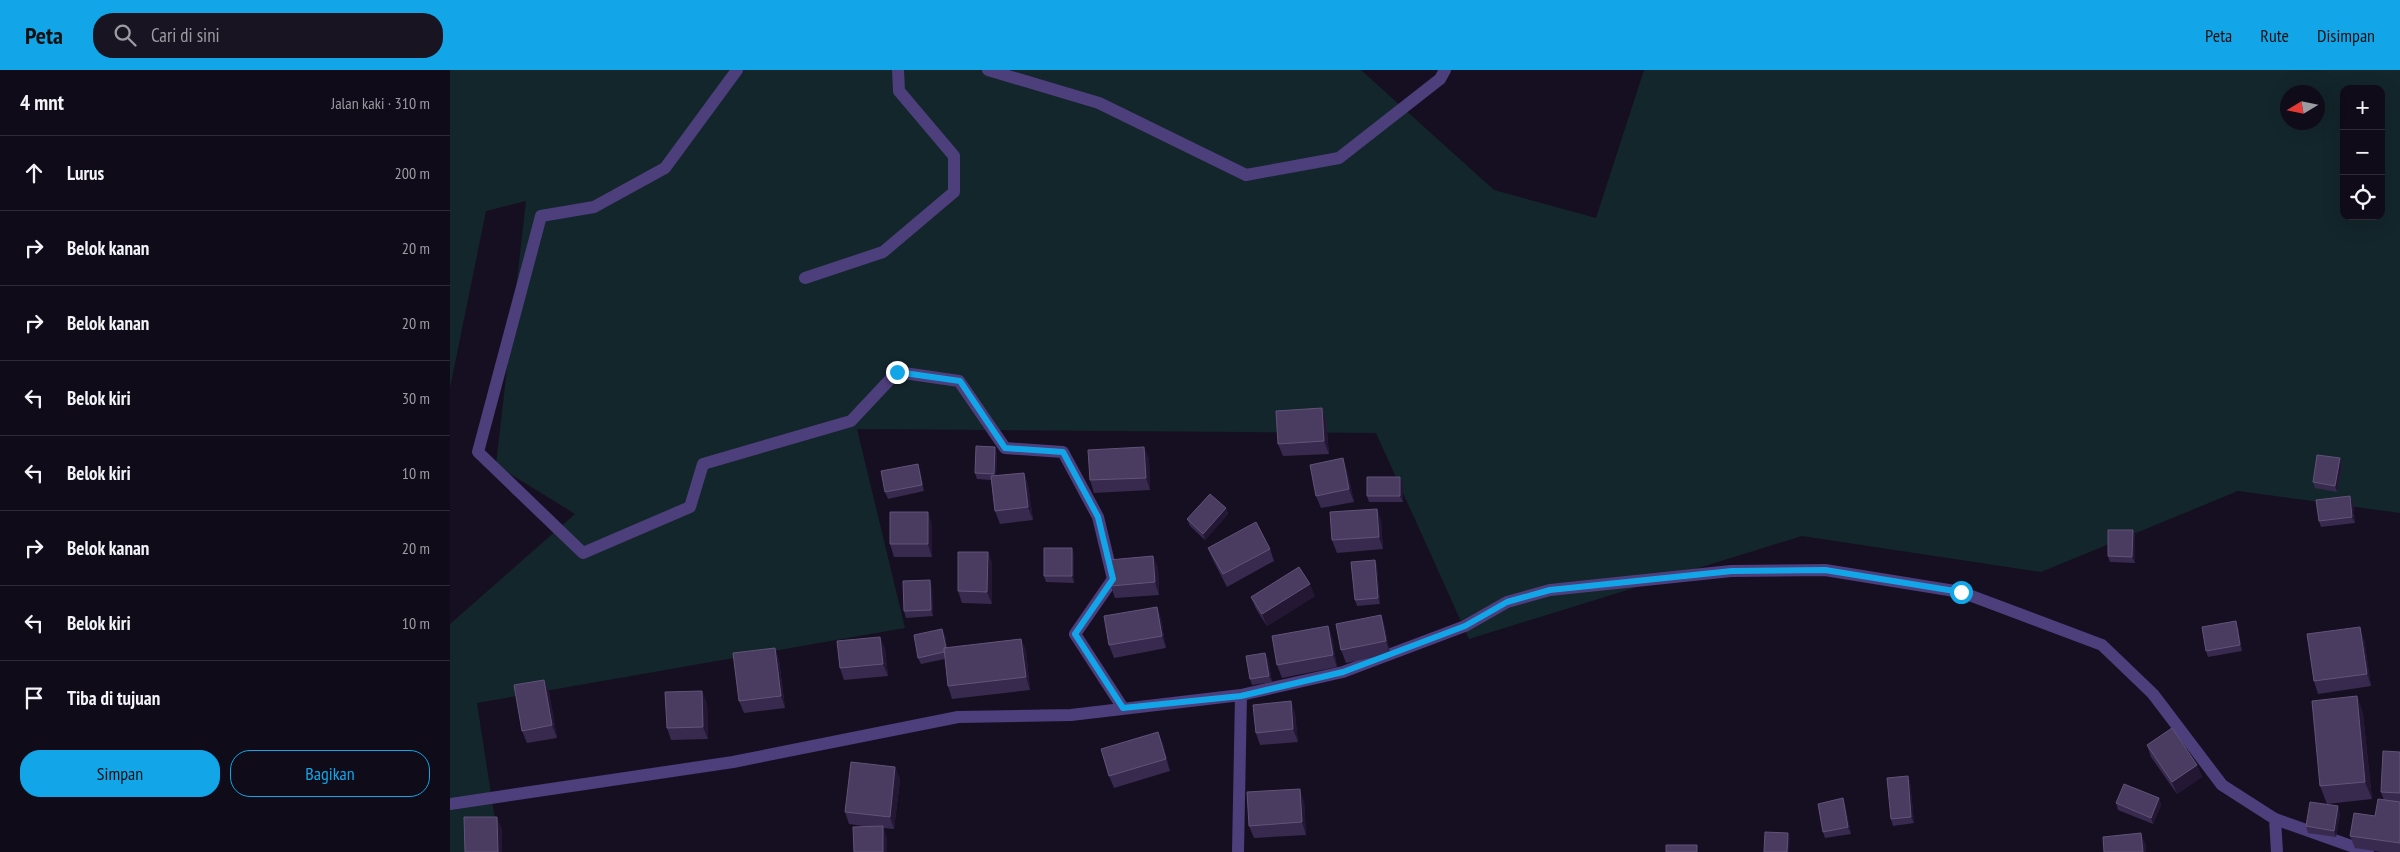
<!DOCTYPE html>
<html lang="id">
<meta charset="utf-8">
<style>
:root{--surface:#100b19;--page:#191422;--text:#f1f3f6;--muted:#9c9ba2;--line:#302b38;--accent:#12a6e9}
body{margin:0;font-family:"PT Sans Narrow",sans-serif;background:var(--page);color:var(--text)}
.controls{position:absolute;right:15px;top:15px;display:grid;overflow:hidden;border-radius:10px;box-shadow:0 5px 20px #0002}
.controls button{width:45px;height:45px;display:grid;place-items:center;padding:0;border:0;border-bottom:1px solid var(--line);background:var(--surface);color:var(--text);font:25px sans-serif}
.compass{position:absolute;left:1830px;top:15px;width:45px;height:45px;border-radius:50%;background:var(--surface);box-shadow:0 5px 20px #0002;rotate:260deg}
.stop{position:absolute;width:15px;height:15px;margin:-11px;border:4px solid #12a6e9;border-radius:50%;background:#fff}
.stop.end{background:#12a6e9;border-color:#fff;box-shadow:0 1px 5px #0008}
.list{margin:0;padding:0;list-style:none}
h2{display:flex;justify-content:space-between;align-items:center;height:65px;margin:0;padding:0 20px;font-size:21px}
h2 small{font-size:16px;font-weight:400;color:var(--muted)}
.list li{display:grid;grid-template-columns:32px 1fr auto;gap:15px;align-items:center;box-sizing:border-box;height:75px;padding:0 20px;border-top:1px solid var(--line)}
.list b{display:block;font-size:19px;white-space:nowrap}
.list em{font-size:16px;font-style:normal;color:var(--muted)}
.actions{display:flex;gap:10px;padding:15px 20px}
.actions a{flex:1;padding:11px 0;border:1px solid var(--accent);border-radius:20px;text-align:center;font-size:18px;color:var(--accent)}
.actions .main{background:var(--accent);color:#111}
.icon{flex:none;width:28px;height:28px;fill:none;stroke:currentColor;stroke-width:2;stroke-linecap:round;stroke-linejoin:round}
.map{position:relative;flex:none;width:1950px;height:782px;overflow:hidden}
header{display:flex;align-items:center;gap:30px;box-sizing:border-box;height:70px;padding:0 25px;background:var(--accent);color:#111}
header strong{font-size:24px}
nav{display:flex;gap:28px;margin-inline-start:auto;font-size:18px}
.search{width:350px;height:45px;background:var(--page);display:flex;align-items:center;gap:12px;box-sizing:border-box;padding:0 18px;border-radius:20px;color:var(--muted);font-size:19px}
main{display:flex}
aside{flex:1;background:var(--surface)}
.map>svg:first-child{display:block}
</style>
<header>
<strong>Peta</strong>
<div class="search"><svg class="icon" aria-label="search" viewBox="0 0 24 24"><circle cx="10" cy="10" r="6"/><path d="M15 15l6 6"/></svg>Cari di sini</div>
<nav><a>Peta</a><a>Rute</a><a>Disimpan</a></nav>
</header>
<main>
<aside>
<h2>4 mnt<small>Jalan kaki · 310 m</small></h2>
<ul class="list">
<li><svg class="icon" aria-label="ahead" viewBox="0 0 24 24"><path d="M12 20V5M6 11l6-6 6 6"/></svg><div><b>Lurus</b></div><em>200 m</em></li>
<li><svg class="icon" aria-label="right" viewBox="0 0 24 24"><path d="M7 20v-9h11M14 6l5 5-5 5"/></svg><div><b>Belok kanan</b></div><em>20 m</em></li>
<li><svg class="icon" aria-label="right" viewBox="0 0 24 24"><path d="M7 20v-9h11M14 6l5 5-5 5"/></svg><div><b>Belok kanan</b></div><em>20 m</em></li>
<li><svg class="icon" aria-label="left" viewBox="0 0 24 24"><path d="M17 20v-9H6M10 6l-5 5 5 5"/></svg><div><b>Belok kiri</b></div><em>30 m</em></li>
<li><svg class="icon" aria-label="left" viewBox="0 0 24 24"><path d="M17 20v-9H6M10 6l-5 5 5 5"/></svg><div><b>Belok kiri</b></div><em>10 m</em></li>
<li><svg class="icon" aria-label="right" viewBox="0 0 24 24"><path d="M7 20v-9h11M14 6l5 5-5 5"/></svg><div><b>Belok kanan</b></div><em>20 m</em></li>
<li><svg class="icon" aria-label="left" viewBox="0 0 24 24"><path d="M17 20v-9H6M10 6l-5 5 5 5"/></svg><div><b>Belok kiri</b></div><em>10 m</em></li>
<li><svg class="icon" aria-label="arrive" viewBox="0 0 24 24"><path d="M6 21V4h12l-3 4 3 4H6"/></svg><div><b>Tiba di tujuan</b></div></li>
</ul>
<div class="actions"><a class="main">Simpan</a><a>Bagikan</a></div>
</aside>
<div class="map">
<svg width="1950" height="782" viewBox="0 0 1950 782">
<rect width="100%" height="100%" fill="#160f21"/>
<path fill="#13262b" fill-rule="evenodd" d="M0 0H911L1044 120 1146 148 1194 0H1950V443L1788 421 1591 502 1352 466 1019 569 926 363 407 359 455 558 27 633 50 782H0V554L125 444 46 395 76 131 36 141 0 318ZM1894 19H1931V146H1894ZM1838 22H1868V52H1838Z"/>
<g fill="none" stroke-linecap="round" stroke-linejoin="round">
<path stroke="#4d3e7c" stroke-width="12" d="M538 0 649 33 796 105 889 88 990 9 995 0
M355 208 433 182 504 122V86L449 21 448 0
M1825 749 1918 782"/>
<path stroke="#4d3e7c" stroke-width="12" d="M287 0 215 98 144 137 91 146 28 382 133 483 240 437 253 394 401 351 447 302 509 311 555 378 613 382 648 447 663 509 625 564 673 638
M0 734 283 692 508 647 621 645 791 625 893 602 1015 556 1057 532 1100 520 1281 501 1375 500 1511 522 1652 575 1703 624 1772 715 1825 749 1827 782
M788 782 791 625"/>
</g>
<path fill="#382a4e" d="M872 338 876 350 879 384 833 386 828 374Z
M694 377 699 389 700 420 644 423 640 410Z
M547 383 546 406 574 403 578 415 583 450 550 454 545 441 541 410 527 409 525 403Z
M1890 388 1892 395 1887 422 1865 418 1863 412Z
M470 400 474 421 438 429 435 422Z
M897 400 904 432 871 438 866 426Z
M953 413V432H919L917 426Z
M1900 426 1903 433 1905 453 1871 457 1869 451Z
M776 438 778 444 755 470 740 456 737 449Z
M927 439 931 451 933 479 887 483 882 470Z
M482 454V487H444L440 474Z
M1683 460 1685 466V493L1660 492 1658 486Z
M758 478 820 479 824 491 777 517 763 490Z
M538 482 542 494V534L512 533 508 521Z
M624 484V513L596 512 594 506Z
M703 486 708 498 709 525 665 528 661 516Z
M925 490 927 496 930 534 907 536 905 530Z
M482 516 483 546 456 548 454 541Z
M865 526 817 556 806 539 801 527Z
M707 537 711 549 716 578 664 588 659 575Z
M931 545 935 558 940 584 896 593 891 580Z
M878 556 882 568 887 597 832 608 827 595Z
M1788 558 1792 581 1758 587 1756 581Z
M495 565 497 578 571 569 576 581 580 620 502 629 498 616 495 589 471 594 468 588Z
M430 567 435 579 438 606 394 610 390 598Z
M1914 569 1921 616 1868 624 1864 611Z
M325 578 329 590 335 638 294 643 289 631Z
M815 583 818 589 822 612 802 615 800 609Z
M99 622 107 668 77 673 72 661Z
M1907 626 1913 644 1922 729 1877 734 1870 716Z
M841 631 845 644 848 672 810 675 806 663Z
M257 633 258 669 221 670 217 658Z
M708 662 713 674 720 701 664 718 659 706Z
M1697 675 1747 695 1752 707 1727 724 1701 687Z
M1950 682V782H1931L1905 778 1900 766 1925 746 1934 730 1931 722Z
M445 697 450 710 444 759 433 758 437 769 420 757 399 754 395 742Z
M1458 706 1460 712 1464 753 1443 756 1441 749Z
M1393 728 1395 735 1401 764 1375 768 1373 762Z
M1709 728 1711 735 1703 754 1668 740 1666 733Z
M854 731 856 765 804 768 799 756Z
M1890 743 1886 767 1858 763 1856 756Z"/>
<path fill="#231734" d="M872 338 876 350 879 384 874 371Z
M545 377 547 383 546 410 544 404Z
M694 377 699 389 700 420 696 408Z
M893 388 897 400 904 432 899 419Z
M1890 388 1892 395 1887 422 1885 416Z
M468 394 470 400 474 421 472 415Z
M574 403 578 415 583 450 578 437Z
M950 407 953 413V432L950 426Z
M1900 426 1903 433 1905 453 1902 447Z
M776 438 778 444 755 470 753 464Z
M927 439 931 451 933 479 929 467Z
M478 442 482 454V487L478 474Z
M1683 460 1685 466V493L1682 487Z
M622 478 624 484V513L622 506Z
M538 482 542 494V534L537 522Z
M703 486 708 498 709 525 705 512Z
M925 490 927 496 930 534 928 528Z
M480 510 482 516 483 546 481 540Z
M860 514 865 526 817 556 812 544Z
M707 537 711 549 716 578 712 566Z
M931 545 935 558 940 584 936 571Z
M1786 551 1788 558 1792 581 1790 575Z
M878 556 882 568 887 597 883 585Z
M1910 557 1914 569 1921 616 1917 604Z
M492 559 495 565 499 588 497 582Z
M430 567 435 579 438 606 433 594Z
M571 569 576 581 580 620 576 607Z
M325 578 329 590 335 638 331 626Z
M815 583 818 589 822 612 819 606Z
M94 610 99 622 107 668 102 655Z
M252 621 257 633 258 669 253 657Z
M1907 626 1913 644 1922 729 1915 712Z
M841 631 845 644 848 672 843 659Z
M708 662 713 674 720 701 716 689Z
M1747 695 1752 707 1727 724 1722 712Z
M445 697 450 710 444 759 440 747Z
M1458 706 1460 712 1464 753 1461 747Z
M850 719 854 731 856 765 852 752Z
M1393 728 1395 735 1401 764 1398 757Z
M1709 728 1711 735 1703 754 1701 748Z
M1888 736 1890 743 1886 767 1884 761Z
M47 747 52 759V782H48Z
M433 756 437 769V782H433Z
M1338 763 1340 769 1339 782H1337Z
M1691 763 1696 775V782H1693Z"/>
<path fill="#4a3c61" stroke="#615379" d="M872 338 874 371 828 374 826 341Z
M526 376 545 377 544 404 525 403Z
M694 377 696 408 640 410 638 380Z
M1867 385 1890 388 1885 416 1863 412Z
M893 388 899 419 866 426 860 395Z
M468 394 472 415 435 422 431 401Z
M574 403 578 437 545 441 541 406Z
M917 407H950V426H917Z
M760 424 776 438 753 464 737 449Z
M1900 426 1902 447 1869 451 1866 430Z
M927 439 929 467 882 470 880 442Z
M440 442H478V474H440Z
M806 452 820 479 773 504 758 478Z
M1658 460H1683L1682 487 1658 486Z
M594 478H622V506H594Z
M508 482H538L537 522 508 521Z
M703 486 705 512 661 516 659 490Z
M925 490 928 528 905 530 901 492Z
M849 497 860 514 812 544 801 527Z
M480 510 481 540 454 541 453 511Z
M707 537 712 566 659 575 654 546Z
M931 545 936 571 891 580 886 554Z
M1786 551 1790 575 1756 581 1752 557Z
M878 556 883 585 827 595 822 566Z
M1910 557 1917 604 1864 611 1857 564Z
M492 559 496 578H494V582L468 588 464 565Z
M430 567 433 594 390 598 387 571Z
M571 569 576 607 498 616 494 578Z
M325 578 331 626 289 631 283 583Z
M815 583 819 606 800 609 796 586Z
M94 610 102 655 72 661 64 615Z
M252 621 253 657 217 658 215 622Z
M1907 626 1915 712 1870 716 1862 631Z
M841 631 843 659 806 663 803 635Z
M1722 658 1747 695 1722 712 1697 675Z
M708 662 716 689 659 706 651 679Z
M1933 681 1950 682V723L1931 722Z
M401 692 445 697 440 747 395 742Z
M1458 706 1461 747 1441 749 1437 708Z
M1674 714 1709 728 1701 748 1666 733Z
M850 719 852 752 799 756 797 722Z
M1393 728 1398 757 1373 762 1368 734Z
M1928 729 1950 732V773L1900 766 1904 743 1925 746Z
M1860 732 1888 736 1884 761 1856 756Z
M14 747H47L48 782H15Z
M433 756V782H404L403 757Z
M1315 762 1338 763 1337 782H1314Z
M1691 763 1693 782H1654L1653 767Z
M1216 775H1247V782H1216Z"/>
<g fill="none" stroke-linecap="round" stroke-linejoin="round">
<path stroke="#12a6e9" stroke-width="6" d="M447 302 510 311 555 378 613 382 648 447 663 509 625 564 673 638 791 626 893 602 1015 556 1057 532 1100 520 1282 501 1375 500 1511 522"/>
</g>
</svg>
<div class="controls">
<button>+</button>
<button>−</button>
<button><svg class="icon" aria-label="locate" viewBox="0 0 24 24"><circle cx="12" cy="12" r="6"/><path d="M12 2v4M12 18v4M2 12h4M18 12h4"/></svg></button>
</div>
<svg class="compass" viewBox="-18 -18 36 36"><path d="M0-13l5 13h-10z" fill="#e53935"/><path d="M0 13l5-13h-10z" fill="#9c9ba2"/></svg>
<div class="stop" style="left:1511px;top:522px"></div>
<div class="stop end" style="left:447px;top:302px"></div>
</div>
</main>
